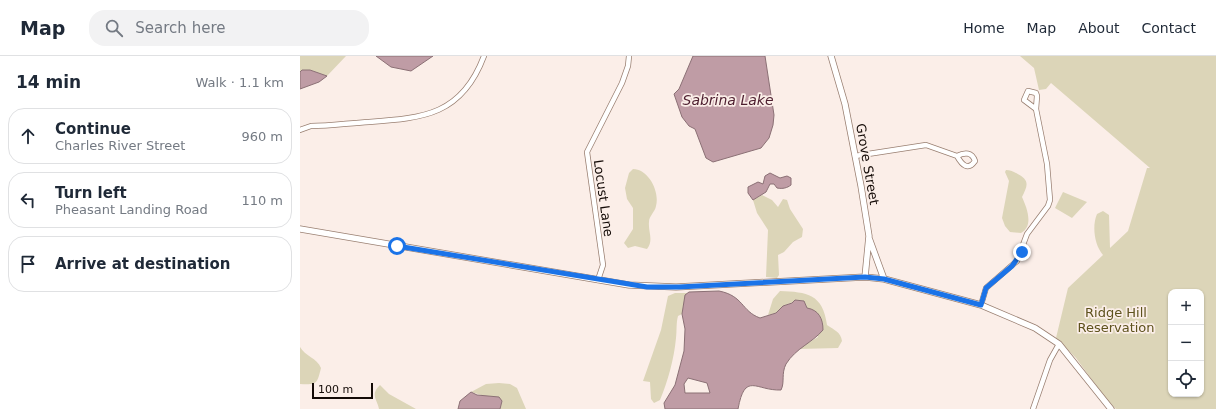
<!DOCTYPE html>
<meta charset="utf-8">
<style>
:root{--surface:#fff;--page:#f2f2f3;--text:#1f2937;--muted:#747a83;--line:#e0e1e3}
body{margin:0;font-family:"DejaVu Sans",sans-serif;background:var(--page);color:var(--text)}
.controls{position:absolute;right:12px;bottom:12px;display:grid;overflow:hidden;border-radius:8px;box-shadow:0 1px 3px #0004}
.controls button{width:36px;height:36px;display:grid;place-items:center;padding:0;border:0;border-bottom:1px solid var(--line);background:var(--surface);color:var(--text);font:20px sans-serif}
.scale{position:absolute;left:12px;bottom:10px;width:61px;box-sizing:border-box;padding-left:4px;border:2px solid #130a06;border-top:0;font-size:11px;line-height:14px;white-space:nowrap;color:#130a06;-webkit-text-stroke:3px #fbeee8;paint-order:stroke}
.stop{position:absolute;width:12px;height:12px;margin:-9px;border:3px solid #1a73e8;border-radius:50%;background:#fff}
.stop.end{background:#1a73e8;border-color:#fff;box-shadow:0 1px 4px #0008}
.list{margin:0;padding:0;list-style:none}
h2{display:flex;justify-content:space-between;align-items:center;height:52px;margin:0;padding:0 16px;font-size:17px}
h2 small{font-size:13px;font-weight:400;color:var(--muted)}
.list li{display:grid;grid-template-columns:26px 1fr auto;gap:12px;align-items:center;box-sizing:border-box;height:56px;margin:0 8px 8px;padding:0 8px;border:1px solid var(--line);border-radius:16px}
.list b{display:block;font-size:15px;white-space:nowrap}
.list p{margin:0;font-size:13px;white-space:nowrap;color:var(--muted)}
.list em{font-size:13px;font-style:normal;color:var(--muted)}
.icon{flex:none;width:22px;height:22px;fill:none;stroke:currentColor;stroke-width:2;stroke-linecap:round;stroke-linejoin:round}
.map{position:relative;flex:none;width:916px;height:353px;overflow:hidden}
header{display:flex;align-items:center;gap:24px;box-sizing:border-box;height:56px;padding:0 20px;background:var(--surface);border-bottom:1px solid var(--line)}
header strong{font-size:19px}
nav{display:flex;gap:22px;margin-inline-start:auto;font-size:14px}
.search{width:280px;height:36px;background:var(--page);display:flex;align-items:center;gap:10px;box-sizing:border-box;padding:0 14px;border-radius:16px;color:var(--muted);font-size:15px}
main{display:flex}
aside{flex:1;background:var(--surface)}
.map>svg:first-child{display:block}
</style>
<header>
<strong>Map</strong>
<div class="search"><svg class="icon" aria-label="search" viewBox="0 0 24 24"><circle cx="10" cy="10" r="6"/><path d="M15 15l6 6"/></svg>Search here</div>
<nav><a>Home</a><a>Map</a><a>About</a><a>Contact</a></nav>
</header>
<main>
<aside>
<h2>14 min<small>Walk · 1.1 km</small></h2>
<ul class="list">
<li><svg class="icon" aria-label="ahead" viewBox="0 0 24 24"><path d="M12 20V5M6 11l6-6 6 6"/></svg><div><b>Continue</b><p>Charles River Street</p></div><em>960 m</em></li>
<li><svg class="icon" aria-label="left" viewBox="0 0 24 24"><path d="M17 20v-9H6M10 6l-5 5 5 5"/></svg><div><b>Turn left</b><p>Pheasant Landing Road</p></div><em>110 m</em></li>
<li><svg class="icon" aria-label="arrive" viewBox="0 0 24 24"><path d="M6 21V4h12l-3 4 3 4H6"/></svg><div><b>Arrive at destination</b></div></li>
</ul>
</aside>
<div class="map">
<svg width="916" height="353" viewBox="0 0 916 353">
<rect width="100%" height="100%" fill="#fbeee8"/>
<path fill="#dcd5b8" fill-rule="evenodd" d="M0 0H46L27 20 10 14 0 16Z
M720 0H916V353H816L806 343 776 302 756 282 768 232 803 199C794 189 792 169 797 158L803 155 809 159 810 192 828 175 847 112H850L751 27 746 33 739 34 734 12ZM871 236H901V338H871Z
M333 113C348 113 360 135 356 150 355 156 349 160 349 166 348 176 354 184 347 193L335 190 328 192 324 187 333 173V152L327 143 325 132 329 117Z
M706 114C710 114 712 115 716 117 730 124 728 129 722 141 727 152 734 170 721 177L710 176 705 170 702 162 709 125 705 116Z
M763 136 787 146 772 162 755 152Z
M462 139 472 144 478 151 483 143 487 144 490 153 503 173 502 181 493 186 484 196 478 199 479 219 477 222 466 221 468 174 457 157 453 144Z
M480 235C507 236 523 238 527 269 534 274 541 276 542 285L538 292 498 293 518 281 510 253 507 252 504 245 498 244 483 250 476 257 468 259 473 243Z
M375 237H387L382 258 378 260C376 267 377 274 376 282 374 303 368 325 360 344L354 347 351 343 350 326 343 325 361 274 368 240Z
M0 291C5 300 17 302 21 312 17 328 17 329 0 328Z
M199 327 210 328 217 332 226 353H200L202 345 171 336 186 328Z
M80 329 89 338 116 353H79C77 343 70 339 80 329Z"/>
<path fill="#bf9ca5" stroke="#8b7075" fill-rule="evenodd" d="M76 0H133L111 15 91 11Z
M393 0H465L474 59 473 69 469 82 461 92 413 106 406 102 395 73 389 70 382 61 374 38 379 33Z
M2 14H10L27 20 19 26 0 33V16Z
M470 117 480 122 487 120 491 122V129C487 132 483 133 477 132L474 128H470L466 136 453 144 448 137V131L458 126 463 128 465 120Z
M419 235C444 240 441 255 460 262L476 257 483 250 492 247 495 244 504 245 507 252C519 254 523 263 523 274 512 287 496 292 486 308 481 318 485 326 481 334 456 335 445 315 438 353H365L364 347 375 329 384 295 385 273 382 258 385 239 389 236ZM388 322 407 327 410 337H385L384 328Z
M171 336 177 339 199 341 202 345 200 353H158L160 345Z"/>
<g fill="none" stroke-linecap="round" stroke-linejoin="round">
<defs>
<path id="minor" d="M0 74 11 70C30 70 50 67 69 66 124 62 162 59 184 0
M555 100 626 89 657 100C665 96 672 96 675 105 668 115 662 109 657 100
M298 224 303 209 287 96 322 27 328 10 329 0
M681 249 686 232 717 205 727 178 748 150 750 144 747 108 736 53 737 40 736 37 728 35 724 44 736 53
M733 353 750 304 759 288"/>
<path id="tertiary" d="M531 0 545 48 561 130 569 180 565 221
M0 173 329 229 376 231 565 221 584 223 681 249 735 272 759 288 811 353
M569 182 584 223"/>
</defs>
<use href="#minor" stroke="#997f71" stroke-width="6"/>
<use href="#tertiary" stroke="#997f71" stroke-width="7"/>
<use href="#minor" stroke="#fff" stroke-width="4.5"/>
<use href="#tertiary" stroke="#fff" stroke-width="5.5"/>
</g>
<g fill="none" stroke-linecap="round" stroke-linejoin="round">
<path stroke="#1a73e8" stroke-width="5" d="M97 190 347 231H379L565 221 584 223 681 249 686 232 712 210 722 196"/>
</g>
<g text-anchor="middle" stroke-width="3.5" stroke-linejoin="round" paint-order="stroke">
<g font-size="13" fill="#130a06" stroke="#fbeee8">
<text transform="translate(568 108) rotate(80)" y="5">Grove Street</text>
<text transform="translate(304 142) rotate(82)" y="5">Locust Lane</text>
</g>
<g font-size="13" fill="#5e521d" stroke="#fbeee8">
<text x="816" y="261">Ridge Hill<tspan x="816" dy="15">Reservation</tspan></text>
</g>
<g font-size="14" font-style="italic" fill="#4d1e2f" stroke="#fbeee8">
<text x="428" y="49">Sabrina Lake</text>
</g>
</g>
</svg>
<div class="controls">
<button>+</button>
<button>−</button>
<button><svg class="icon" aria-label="locate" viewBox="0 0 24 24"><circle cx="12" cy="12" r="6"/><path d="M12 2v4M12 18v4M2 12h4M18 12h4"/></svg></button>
</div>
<div class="scale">100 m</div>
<div class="stop" style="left:97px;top:190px"></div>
<div class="stop end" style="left:722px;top:196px"></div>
</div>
</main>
